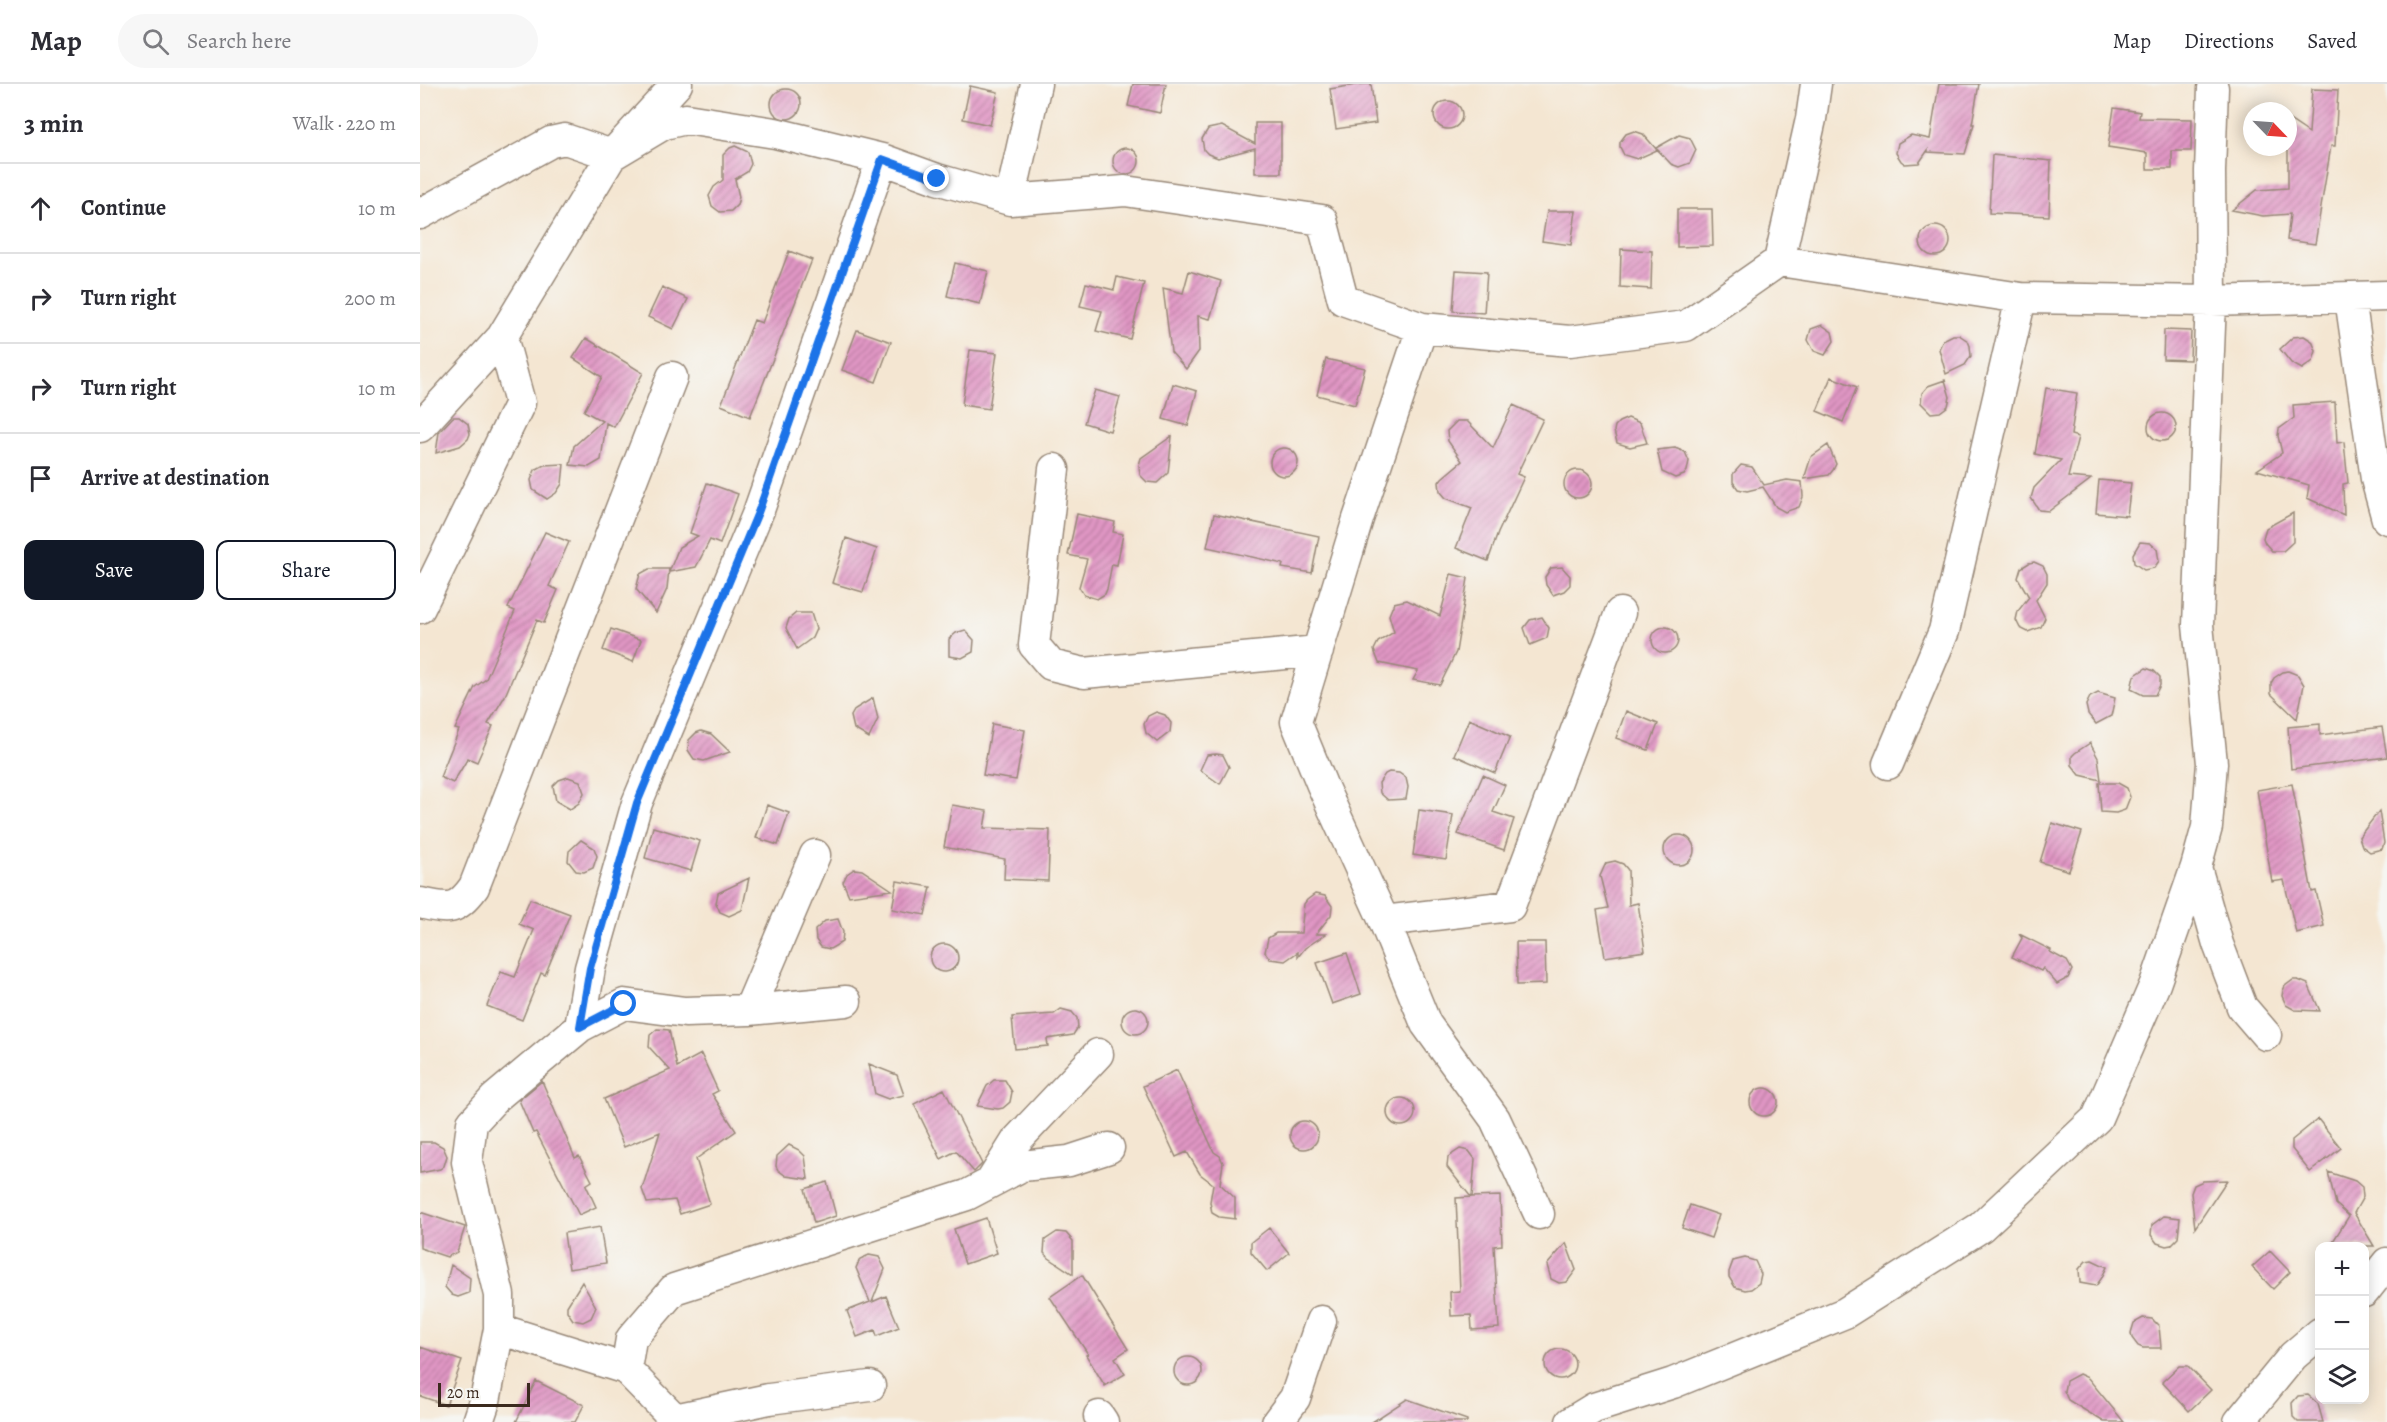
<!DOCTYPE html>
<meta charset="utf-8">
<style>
:root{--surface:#fff;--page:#f7f7f7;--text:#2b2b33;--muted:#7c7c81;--line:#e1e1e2;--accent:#111827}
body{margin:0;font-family:Alegreya,serif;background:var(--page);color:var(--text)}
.controls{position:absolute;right:18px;bottom:18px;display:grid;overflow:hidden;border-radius:12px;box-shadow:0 3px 15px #0003}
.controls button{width:54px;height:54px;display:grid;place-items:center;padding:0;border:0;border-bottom:2px solid var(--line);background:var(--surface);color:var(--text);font:30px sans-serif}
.compass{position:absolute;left:1823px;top:18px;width:54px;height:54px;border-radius:50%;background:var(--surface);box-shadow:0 3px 15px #0003;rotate:115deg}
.scale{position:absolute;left:18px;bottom:15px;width:92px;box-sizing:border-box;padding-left:6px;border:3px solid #3b2a1e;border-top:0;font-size:16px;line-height:21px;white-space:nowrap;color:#3b2a1e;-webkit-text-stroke:4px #f6f6f2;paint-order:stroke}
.stop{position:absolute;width:18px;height:18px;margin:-14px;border:4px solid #1a73e8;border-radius:50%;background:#fff}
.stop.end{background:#1a73e8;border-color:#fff;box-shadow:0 2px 6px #0008}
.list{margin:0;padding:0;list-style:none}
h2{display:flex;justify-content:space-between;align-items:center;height:78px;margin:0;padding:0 24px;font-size:26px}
h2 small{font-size:20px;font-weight:400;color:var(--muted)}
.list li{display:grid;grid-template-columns:39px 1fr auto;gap:18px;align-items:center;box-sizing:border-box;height:90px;padding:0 24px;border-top:2px solid var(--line)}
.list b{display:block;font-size:22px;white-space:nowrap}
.list em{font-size:20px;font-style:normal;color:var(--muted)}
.actions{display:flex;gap:12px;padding:18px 24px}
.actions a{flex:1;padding:14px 0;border:2px solid var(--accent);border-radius:12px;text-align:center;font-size:21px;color:var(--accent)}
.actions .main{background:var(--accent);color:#fff}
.icon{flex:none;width:33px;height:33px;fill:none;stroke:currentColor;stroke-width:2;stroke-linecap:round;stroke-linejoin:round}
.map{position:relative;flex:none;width:1967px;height:1338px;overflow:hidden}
header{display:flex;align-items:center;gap:36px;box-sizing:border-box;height:84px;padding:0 30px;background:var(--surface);border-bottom:2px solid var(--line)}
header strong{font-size:28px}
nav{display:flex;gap:33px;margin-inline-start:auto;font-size:21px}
.search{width:420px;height:54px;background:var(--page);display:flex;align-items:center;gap:15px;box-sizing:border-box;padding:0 21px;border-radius:33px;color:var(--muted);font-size:22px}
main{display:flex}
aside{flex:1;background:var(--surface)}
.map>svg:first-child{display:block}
</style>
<header>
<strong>Map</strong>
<div class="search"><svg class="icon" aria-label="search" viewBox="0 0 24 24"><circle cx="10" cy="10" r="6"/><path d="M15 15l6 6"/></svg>Search here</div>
<nav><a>Map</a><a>Directions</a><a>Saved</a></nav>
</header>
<main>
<aside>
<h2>3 min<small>Walk · 220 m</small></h2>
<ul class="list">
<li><svg class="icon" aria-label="ahead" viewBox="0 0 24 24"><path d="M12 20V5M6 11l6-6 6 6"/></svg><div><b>Continue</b></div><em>10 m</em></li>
<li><svg class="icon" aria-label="right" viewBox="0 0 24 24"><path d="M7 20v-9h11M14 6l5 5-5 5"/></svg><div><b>Turn right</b></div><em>200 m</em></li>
<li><svg class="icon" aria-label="right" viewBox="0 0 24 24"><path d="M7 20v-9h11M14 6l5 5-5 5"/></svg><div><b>Turn right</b></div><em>10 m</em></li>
<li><svg class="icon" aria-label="arrive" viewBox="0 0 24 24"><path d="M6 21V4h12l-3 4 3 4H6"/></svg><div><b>Arrive at destination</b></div></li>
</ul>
<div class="actions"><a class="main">Save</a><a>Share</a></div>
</aside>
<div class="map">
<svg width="1967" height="1338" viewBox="0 0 1967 1338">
<defs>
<pattern id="building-hatch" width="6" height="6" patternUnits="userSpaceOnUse" patternTransform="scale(1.5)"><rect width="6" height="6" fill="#e096c4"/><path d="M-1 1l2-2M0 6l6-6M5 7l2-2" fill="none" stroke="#b77b9f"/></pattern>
</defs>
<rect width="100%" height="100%" fill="#f6f6f2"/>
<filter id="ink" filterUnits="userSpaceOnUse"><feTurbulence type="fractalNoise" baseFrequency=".0167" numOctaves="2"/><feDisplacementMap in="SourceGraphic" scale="12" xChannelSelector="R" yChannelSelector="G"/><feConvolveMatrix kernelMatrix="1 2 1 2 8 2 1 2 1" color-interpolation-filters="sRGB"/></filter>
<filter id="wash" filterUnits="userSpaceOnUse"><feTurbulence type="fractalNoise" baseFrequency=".008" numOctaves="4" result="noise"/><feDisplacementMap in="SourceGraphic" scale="24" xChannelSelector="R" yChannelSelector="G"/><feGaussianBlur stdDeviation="1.35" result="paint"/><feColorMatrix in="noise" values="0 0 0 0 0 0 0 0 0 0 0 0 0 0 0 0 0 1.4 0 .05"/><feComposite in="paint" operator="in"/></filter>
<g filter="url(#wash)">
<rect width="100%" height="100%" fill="#f4e6d2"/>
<g id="blocks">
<path fill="url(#building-hatch)" d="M713 0H746L740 29 708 22Z
M942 0H951L956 39 916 45 910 5Z
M1519 0H1559L1552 40H1554L1545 70 1508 68V66L1499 79 1485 80 1481 77 1476 69 1478 59 1491 51 1510 55Z
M550 2 578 8 570 41 543 35Z
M1892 5 1918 6 1915 62H1911L1895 160 1867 156 1870 130 1843 132 1812 126 1837 106 1868 104V35L1889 49Z
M351 20a15 15 0 1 1 30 0a15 15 0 1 1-30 0Z
M1014 31a14 14 0 1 1 28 0a14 14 0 1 1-28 0Z
M1694 24 1720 28 1719 34 1772 35 1771 67H1752V85H1727V69L1688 63Z
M835 39H861V89H835V64L798 74 788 70 784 66 782 55 788 45 802 42 835 60Z
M1214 47 1223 50 1237 66 1217 75 1204 71 1200 63V58L1206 50Z
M1259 51 1270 54 1276 66 1270 79 1259 83 1251 80 1236 64Z
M315 62 328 68 331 80 327 88 315 95 319 113 317 121 311 127 300 128 292 122 289 112 294 103 303 96V71L310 64Z
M693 77a13 13 0 1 1 26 0a13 13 0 1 1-26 0Z
M1572 71 1631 77 1629 132 1569 129Z
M1257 125H1292L1293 162 1257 163Z
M1127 127H1156L1151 161 1122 157Z
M1500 157a15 15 0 1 1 30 0a15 15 0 1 1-30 0Z
M1201 165 1232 167 1231 205 1200 203Z
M369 167 392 176 330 333 301 321 334 236 342 239Z
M535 179 568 187 560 220 527 212Z
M1036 186 1067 188 1064 229 1033 227Z
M769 187 801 197 790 235 778 232 779 267 766 285 751 268 743 204 763 209Z
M697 193 724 199 710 255 676 247 682 227 660 222 666 199 694 206Z
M242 203 268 215 253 245 228 233Z
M1402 241 1412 248 1414 257 1405 271 1394 267 1388 256 1391 245Z
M437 246 471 258 456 298 422 286Z
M1744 246 1771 247 1770 276 1743 275Z
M1533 251H1539L1548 257 1550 262 1551 272 1545 281 1526 290 1519 265 1523 256Z
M1884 252 1892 257 1896 267 1893 277 1882 285 1871 279 1860 265 1873 253Z
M166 254 223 289 194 343 186 339 181 376 169 383 150 381 154 362 182 337 164 327 182 293 153 274Z
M550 266 577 269 569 325 542 321Z
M906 275 945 284 935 321 897 311Z
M1411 293 1437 303 1423 338 1397 327Z
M1525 296 1530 313 1528 322 1520 328 1511 329 1501 319 1502 309 1508 302Z
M753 300 777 307 768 342 743 335Z
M1626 304 1657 309 1651 351 1658 353 1648 393 1671 395 1629 427 1619 426 1611 414 1614 404 1641 376 1615 370Z
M675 306 700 313 690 347 664 339Z
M1915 318 1917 359 1924 358 1928 399 1923 400 1924 431 1887 414 1889 401 1837 386 1862 369 1858 352 1859 345 1874 334 1873 321Z
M1093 321 1123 335 1097 390 1104 393 1078 449 1068 477 1036 464 1052 424 1026 414 1020 407 1019 398 1022 394 1042 377 1028 357 1027 347 1037 337H1047L1073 364Z
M1728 343a14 14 0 1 1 28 0a14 14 0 1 1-28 0Z
M33 333H39L48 340 50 350 48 355 40 362 16 369 19 348Z
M1208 334 1220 339 1227 359 1210 363 1197 359 1194 347 1195 342 1199 338Z
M752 352 748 389 737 399 727 398 720 391 719 381 721 374Z
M1408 361 1416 380 1413 386 1409 391 1384 395 1391 373Z
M850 378a14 14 0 1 1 28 0a14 14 0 1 1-28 0Z
M1255 364 1265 368 1269 377 1267 387 1264 391 1255 394 1242 388 1237 366Z
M144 380 142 400 136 409 127 415 113 406 111 396 115 386 124 381Z
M1321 381 1332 383 1344 401 1367 396 1382 398 1383 413 1379 423 1365 428 1356 423 1343 403 1327 407 1318 405 1313 398V390Z
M1144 400a14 14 0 1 1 28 0a14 14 0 1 1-28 0Z
M1679 396 1711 399 1707 432 1676 429Z
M287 399 318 410 300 460 290 456 276 483 249 488 259 463 278 452 270 449Z
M1873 429V458L1863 467H1852L1845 459 1843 454 1846 444Z
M657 430 695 438 693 448 703 450 697 481 692 480 687 505 685 510 677 515 664 511 659 503 667 475 648 471Z
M794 430 899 452 892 489 862 484 863 480 787 463Z
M125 448 149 458 129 502 138 506 124 539 117 536 85 612 68 640 73 642 57 678 48 674 33 699 20 693 39 646 35 645 55 603 66 595 95 527 88 524Z
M426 454 457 465 443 508 412 499Z
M1720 458 1730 459 1737 465 1739 477 1734 484 1724 486 1714 479 1713 470Z
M1614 478 1623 482 1627 490V499L1616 516 1625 534 1621 543 1608 548 1600 544 1596 536 1598 527 1609 513 1598 494 1601 484 1609 479Z
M1142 483 1150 492V501L1144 507 1133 511 1126 501 1125 493 1131 484Z
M229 485H249L247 505 236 529 216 505 220 490Z
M1031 490 1048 494 1036 568 1020 601 993 596 998 587 959 579 954 566 958 558 974 548 969 531 974 519 987 516 1020 532Z
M376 529H391L396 545 392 554 377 565 366 544 369 535Z
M1122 533 1129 544 1127 554 1110 561 1104 544 1110 536Z
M1232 556a13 13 0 1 1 26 0a13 13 0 1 1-26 0Z
M191 545 221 556 213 578 183 566Z
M545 546 554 556 553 568 542 574 529 572V555L536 549Z
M1726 584 1734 587 1740 593V601L1735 611H1723L1711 605 1714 592Z
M1868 587 1878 591 1884 601 1877 635 1851 610V599L1854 594 1863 588Z
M1678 609 1695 614 1691 632 1676 640 1668 630 1666 621 1670 613Z
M453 614 458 635 449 654 434 645 431 632 435 625Z
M1206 627 1238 640 1228 666 1196 654Z
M736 628 745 631 751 639 750 648 737 658 726 649 724 640 728 632Z
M1049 635 1090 653 1075 689 1034 671Z
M572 640 605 646 596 696 563 691Z
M1900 640V651L1962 643 1967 673 1871 685 1868 643Z
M281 647 291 650 310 668 284 677 274 675 268 666 269 656 276 649Z
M1670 659 1678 674 1681 696 1660 691 1652 681V672L1655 669Z
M796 670 803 671 809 683 800 700 780 686 787 671Z
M969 688 979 689 986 694 988 703 986 715 968 716 960 709 959 699 965 690Z
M1063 691 1085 701 1073 728 1094 735 1084 766 1038 750Z
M148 693 160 697 164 709 159 719 150 725 136 717 133 702 139 696Z
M1679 699H1698L1707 704 1710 713 1705 726 1696 729 1681 728Z
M1872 700 1892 808 1896 807 1904 842 1876 849 1864 796 1852 798 1837 706Z
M347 721 369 729 358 761 336 754Z
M532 721 567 727 564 744 630 746 628 797 584 795 585 775 524 763Z
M999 726 1033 731 1026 776 993 771Z
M1959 727 1964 759 1962 765 1950 768 1942 762 1939 753Z
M1632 739 1662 748 1649 787 1620 778Z
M233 743 280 757 271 787 225 774Z
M1244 766a15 15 0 1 1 30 0a15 15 0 1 1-30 0Z
M161 756 174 764 177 772 173 784 164 788 156 787 148 777 149 767Z
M1195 777 1203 780 1208 786 1209 821 1218 819 1225 867 1185 873 1177 826 1188 824 1180 792 1186 779Z
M434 785 442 786 472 806 429 812 423 798 427 790Z
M329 794 322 826 309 832 300 828 296 819 298 809Z
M477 797 511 803 505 831 472 825Z
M895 810 905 812 912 822 911 831 896 850H906L885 864 878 873V868L865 877 850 875 845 868 848 854 856 849H881L884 820 887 816Z
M110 815 150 830 125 891 121 889 102 936 67 922 81 888 95 893 114 846 99 840Z
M418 835 423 848 422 858 410 865 401 863 396 856 395 846 405 837Z
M1599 850 1631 866 1630 868 1647 877 1652 886 1648 894 1637 900 1623 884 1621 887 1592 873 1602 854Z
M1096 858H1125L1126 900 1097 901Z
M510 874a14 14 0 1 1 28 0a14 14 0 1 1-28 0Z
M927 869 941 910 912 920 897 879Z
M1873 896H1878L1888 900 1900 927 1875 926 1866 921 1862 912 1863 907 1865 902Z
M702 937a13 13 0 1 1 26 0a13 13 0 1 1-26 0Z
M641 925 652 928 657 934 658 943 653 951 627 955 628 962 595 965 592 933 634 930Z
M237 945 249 946 257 983 281 970 298 1007 292 1010 316 1047 276 1075 290 1120 260 1130 255 1116 227 1119 222 1105 240 1048 204 1063 184 1015 250 986 229 963 230 951Z
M449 980 477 991 484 1011 468 1015 455 1010Z
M757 986 794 1068 800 1072 803 1079 800 1100 815 1114V1135L799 1133 792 1129 790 1118 793 1100 780 1090 767 1068 756 1073 723 1002Z
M574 996H585L592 1008 590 1018 583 1024 578 1025 557 1022 567 1002Z
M122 997 155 1074 159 1072 172 1097 166 1101 176 1123 159 1131 116 1048 113 1049 99 1016Z
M1330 1018a14 14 0 1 1 28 0a14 14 0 1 1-28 0Z
M524 1005 562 1080 554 1088 536 1067 521 1075 494 1020Z
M967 1028a14 14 0 1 1 28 0a14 14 0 1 1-28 0Z
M1898 1035 1921 1064 1890 1088 1872 1065V1056Z
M870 1051a14 14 0 1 1 28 0a14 14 0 1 1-28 0Z
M0 1058H14L23 1063 27 1072 24 1082 20 1085 0 1089Z
M369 1061 379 1066 385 1072 388 1095 366 1092 358 1086 356 1082 357 1072Z
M1040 1065 1049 1067 1055 1075 1052 1113 1080 1112 1082 1161 1074 1162 1079 1244 1052 1246 1051 1231 1031 1232 1030 1208 1040 1207 1036 1114 1051 1113 1027 1083 1028 1073Z
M1908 1088 1935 1097 1942 1103 1943 1113 1934 1129 1954 1162H1910L1929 1132 1916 1120Z
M1807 1096 1775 1144 1771 1109 1774 1101 1783 1097Z
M407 1098 416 1132 394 1139 385 1105Z
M1270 1121 1299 1131 1291 1154 1262 1144Z
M0 1128 45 1143 37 1168 27 1173 0 1164Z
M1744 1132 1760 1134 1758 1154 1751 1161 1746 1162 1737 1159 1731 1151 1732 1141Z
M566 1134 577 1169 545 1180 534 1145Z
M180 1143 186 1179 149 1185 144 1149Z
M849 1144 869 1169 847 1187 831 1168V1158Z
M637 1148 646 1149 653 1157V1190L629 1174 624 1169 625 1156Z
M1146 1159 1156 1186 1147 1198 1139 1199 1131 1195 1127 1181Z
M1850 1167 1870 1188 1853 1205 1832 1183Z
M449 1171 459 1173 465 1185 452 1218 466 1212 479 1243 457 1252 455 1246 437 1253 427 1227 450 1218 436 1184 440 1175Z
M1325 1174 1335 1177 1341 1190 1339 1199 1331 1205 1325 1206 1315 1203 1309 1193V1188L1313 1177Z
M1672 1176 1687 1183 1681 1195 1676 1202 1660 1199 1659 1185 1666 1177Z
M31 1181 50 1194 49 1209 38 1213 32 1211 25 1203Z
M662 1191 708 1265 695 1274 705 1290 685 1302 666 1271 668 1270 630 1213Z
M162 1198 176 1223 171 1234 163 1238 153 1236 147 1227V1222Z
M1723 1234 1732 1235 1739 1242 1741 1264H1723L1718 1262 1712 1254 1711 1249 1714 1239Z
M0 1263 42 1277 26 1321 0 1312Z
M1125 1280a15 15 0 1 1 30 0a15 15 0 1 1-30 0Z
M754 1287a14 14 0 1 1 28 0a14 14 0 1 1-28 0Z
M1759 1282H1768L1791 1306 1769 1327 1742 1298Z
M1659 1290 1668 1294 1704 1338H1684L1648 1316 1644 1307 1646 1297Z
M116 1297 164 1321 155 1338H96Z
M1888 1311 1898 1320 1903 1338H1878L1873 1333 1872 1319 1878 1312Z
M987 1315 1047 1336V1338H952Z"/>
</g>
</g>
<g filter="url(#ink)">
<use href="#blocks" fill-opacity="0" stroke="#988878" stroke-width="1.5"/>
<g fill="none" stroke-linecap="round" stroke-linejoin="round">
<defs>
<path id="minor" d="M590 116 616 0
M0 130 131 58 145 55 192 71 257 0
M1359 177 1391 35 1396 0
M1930 214 1956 395 1967 435
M1002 244 938 435 876 638 902 701 964 837 1090 822 1200 529
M0 343 82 253 192 71 244 40 266 35 355 49 462 75 517 95 590 116 705 107 902 136 923 216 1002 244 1150 257 1266 242 1359 177 1601 214 1791 217 1967 212
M634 385 614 561 631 581 664 589 898 567
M0 524 100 319 82 253
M1468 680 1524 547 1601 214
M1776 783 1798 860 1822 923 1846 951
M0 819C28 825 36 828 54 803L252 293
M964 837 1006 940 1075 1035 1119 1130
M329 926 395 771
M160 943 204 920 265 928 329 926 426 917
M572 1096 597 1056 678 970
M1944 1208 1967 1179
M79 1245 206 1285 211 1255 254 1205 547 1111 602 1082 649 1077 689 1064
M206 1285 255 1335 349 1315 450 1302
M679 1332 683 1338
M58 1338 65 1317 79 1245V1211L47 1078 52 1039 75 1014 160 943 170 884 217 719 339 426 462 75
M857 1338 875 1314 901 1237
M1151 1338 1174 1324 1253 1299 1425 1229 1561 1143 1677 1034 1735 900 1776 783 1787 743 1792 679 1778 541 1791 217 1790 87 1793 4
M1819 1338 1873 1272 1900 1249"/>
</defs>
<use href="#minor" stroke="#988878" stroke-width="33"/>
<use href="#minor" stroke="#fff" stroke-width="30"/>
</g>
</g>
<g fill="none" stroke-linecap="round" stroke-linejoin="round" filter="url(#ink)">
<path stroke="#1a73e8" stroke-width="8" d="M204 920 160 943 170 884 217 719 339 426 462 75 517 95"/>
</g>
</svg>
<div class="controls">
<button>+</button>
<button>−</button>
<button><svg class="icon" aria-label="layers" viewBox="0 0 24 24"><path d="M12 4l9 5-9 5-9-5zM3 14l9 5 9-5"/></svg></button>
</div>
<svg class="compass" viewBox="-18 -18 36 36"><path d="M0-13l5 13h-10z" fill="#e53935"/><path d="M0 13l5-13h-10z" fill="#7c7c81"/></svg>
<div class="scale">20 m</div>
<div class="stop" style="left:204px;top:920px"></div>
<div class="stop end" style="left:517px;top:95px"></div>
</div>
</main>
